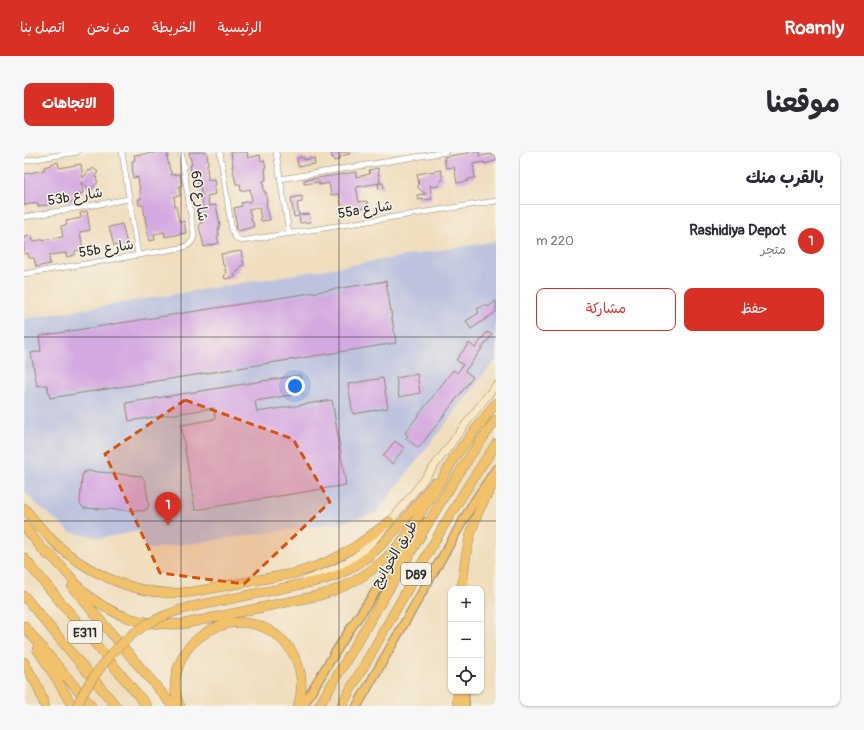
<!DOCTYPE html>
<html lang="ar">
<meta charset="utf-8">
<style>
:root{--surface:#fff;--page:#f7f7f7;--text:#2b2b33;--muted:#7c7c81;--line:#e1e1e2;--accent:#d93025}
body{margin:0;font-family:Pangolin,"Playpen Sans Arabic",sans-serif;background:var(--page);color:var(--text);direction:rtl}
.controls{position:absolute;right:12px;bottom:12px;display:grid;overflow:hidden;border-radius:8px;box-shadow:0 1px 3px #0004}
.controls button{width:36px;height:36px;display:grid;place-items:center;padding:0;border:0;border-bottom:1px solid var(--line);background:var(--surface);color:var(--text);font:20px sans-serif}
.you{position:absolute;left:271px;top:234px;width:14px;height:14px;margin:-10px;border:3px solid #fff;border-radius:50%;background:#1a73e8;box-shadow:0 0 0 6px #1a73e833}
.badge{display:grid;place-items:center;width:26px;height:26px;border-radius:50%;background:var(--accent);color:#fff;font-size:13px;font-weight:700}
.pin{position:absolute;translate:-50% -33px;filter:drop-shadow(0 1px 2px #0008)}
.pin::after{content:'';position:absolute;top:21px;width:14px;height:12px;background:inherit;clip-path:polygon(0 0,100% 0,50% 100%)}
.list{margin:0;padding:0;list-style:none}
h2{display:flex;justify-content:space-between;align-items:center;height:52px;margin:0;padding:0 16px;font-size:17px}
h2 small{font-size:13px;font-weight:400;color:var(--muted)}
.list li{display:grid;grid-template-columns:26px 1fr auto;gap:12px;align-items:center;box-sizing:border-box;height:72px;padding:0 16px;border-top:1px solid var(--line)}
.list b{display:block;font-size:15px;white-space:nowrap}
.list p{margin:0;font-size:13px;white-space:nowrap;color:var(--muted)}
.list em{font-size:13px;font-style:normal;color:var(--muted)}
.actions{display:flex;gap:8px;padding:12px 16px}
.actions a{flex:1;padding:9px 0;border:1px solid var(--accent);border-radius:8px;text-align:center;font-size:14px;color:var(--accent)}
.actions .main{background:var(--accent);color:#fff}
.icon{flex:none;width:22px;height:22px;fill:none;stroke:currentColor;stroke-width:2;stroke-linecap:round;stroke-linejoin:round}
.map{position:relative;flex:none;width:472px;height:554px;overflow:hidden;direction:ltr;border-radius:8px}
header{display:flex;align-items:center;gap:24px;box-sizing:border-box;height:56px;padding:0 20px;background:var(--accent);color:#fff}
header strong{font-size:19px}
nav{display:flex;gap:22px;margin-inline-start:auto;font-size:14px}
.intro{display:flex;align-items:center;justify-content:space-between;box-sizing:border-box;height:96px;padding:0 24px}
h1{margin:0;font-size:28px}
.button{padding:10px 18px;border-radius:8px;background:var(--accent);color:#fff;font-size:14px;font-weight:700}
main{display:flex;gap:24px;padding:0 24px}
aside{flex:1;background:var(--surface);border-radius:8px;box-shadow:0 1px 3px #0004}
.map>svg:first-child{display:block}
</style>
<header>
<strong>Roamly</strong>
<nav><a>الرئيسية</a><a>الخريطة</a><a>من نحن</a><a>اتصل بنا</a></nav>
</header>
<div class="intro"><h1>موقعنا</h1><a class="button">الاتجاهات</a></div>
<main>
<aside>
<h2>بالقرب منك<small></small></h2>
<ul class="list">
<li><span class="badge">1</span><div><b>Rashidiya Depot</b><p>متجر</p></div><em>220 m</em></li>
</ul>
<div class="actions"><a class="main">حفظ</a><a>مشاركة</a></div>
</aside>
<div class="map">
<svg width="472" height="554" viewBox="0 0 472 554">
<rect width="100%" height="100%" fill="#f7f3e8"/>
<filter id="ink" filterUnits="userSpaceOnUse"><feTurbulence type="fractalNoise" baseFrequency=".025" numOctaves="2"/><feDisplacementMap in="SourceGraphic" scale="8" xChannelSelector="R" yChannelSelector="G"/><feConvolveMatrix kernelMatrix="1 2 1 2 8 2 1 2 1" color-interpolation-filters="sRGB"/></filter>
<filter id="wash" filterUnits="userSpaceOnUse"><feTurbulence type="fractalNoise" baseFrequency=".012" numOctaves="4" result="noise"/><feDisplacementMap in="SourceGraphic" scale="16" xChannelSelector="R" yChannelSelector="G"/><feGaussianBlur stdDeviation="0.9" result="paint"/><feColorMatrix in="noise" values="0 0 0 0 0 0 0 0 0 0 0 0 0 0 0 0 0 1.4 0 .05"/><feComposite in="paint" operator="in"/></filter>
<g filter="url(#wash)">
<rect width="100%" height="100%" fill="#f0debd"/>
<path fill="#bdc3de" d="M472 89V208L464 217 352 361 319 370 121 398 117 379 77 386 46 380 11 351 0 338V167Z"/>
<g id="blocks">
<path fill="#d4a9e1" d="M138 0H144V5H143L146 19H147V23L156 22 158 33 155 34 156 44H150L151 54H152L155 69H160L162 81 141 85 140 80 130 82 131 88 125 89 119 53H115L114 47H117L114 25 109 26 108 9 111 8 110 3Z
M165 0H183L184 12H183L184 28 191 27 192 33 190 34 192 42 183 44 185 54 192 53 196 73H195V76L194 77 195 83 193 84 195 91 180 95 175 74 176 73V71L179 70 177 56 179 55 176 33H174L173 22H167L166 13H168Z
M207 0H223L224 6 236 3 237 9 240 8 242 15H241L242 28 239 29 240 40H242L243 51H242L246 68 237 69 235 55 225 57 228 70H229L230 75 214 79 212 77 211 74 213 73 212 68 210 56 218 54 217 51 228 49 226 37 217 39 216 32H212L208 14H209Z
M307 0H326V2L316 4 317 6H315V8L310 9 309 5 308 6Z
M449 0H455L456 4 467 2 468 4 472 3V9L460 12V10L449 12 451 26 444 27V29L433 31 430 15 422 16 420 5Z
M280 5V8L290 6 291 12 274 14 273 6Z
M34 10 35 16 57 12 59 26 65 18 67 19 69 16 74 20 72 23 73 29 74 30 67 38 57 30 59 41 51 43 52 49 43 51 42 45 31 47V52L14 54V51L0 53V22L20 18V15L27 13V12Z
M354 16 356 31H359L360 36 355 37 354 32 356 31 332 35 335 50 343 49 344 55 334 57V58L319 61 315 42 307 43 305 31 295 33V30L280 32V28L332 20V25L346 22 345 18Z
M417 18 419 28H417L414 34 409 35 406 33 408 47 398 48V47L394 48 393 43 402 42 393 35 395 33 393 22Z
M278 44V50L273 51 275 63 285 62 287 70 276 71 275 64 270 65 267 46Z
M63 59 66 78 56 80 59 97 51 99V103L42 105V101L25 103 26 112 12 115 10 106H5L4 101 0 102V85L8 84 9 89 39 85 37 74 43 73 42 69 57 66 56 61Z
M98 72 103 92 101 97 96 98 94 93 90 94 85 75Z
M217 99 220 113 216 114V118H214V120L210 121 211 125 201 127 200 123 202 122 200 113H199L197 102Z
M362 129 372 191 26 246 23 233 13 234 7 201 17 199 15 184Z
M472 149V160L447 177 442 169 455 161 453 157 462 152 464 155Z
M463 180 468 183 441 219 449 225 395 296 382 287 384 284 381 281 429 218 433 221 439 213 432 208 445 191 451 196Z
M393 222 396 241 375 245 372 226Z
M276 223 279 241 231 249 233 260 308 248 322 333 171 358 157 273 191 267 190 256 105 269 102 251Z
M359 226 364 256 329 262 324 232Z
M371 289 380 296 368 312 359 304Z
M64 319 118 324 121 329 125 352 124 356 119 359 59 356 56 351 58 324 60 320Z"/>
</g>
</g>
<g filter="url(#ink)">
<use href="#blocks" fill-opacity="0" stroke="#8e8474" stroke-width="1"/>
<g fill="none" stroke-linecap="round" stroke-linejoin="round">
<defs>
<path id="street" d="M98 0 114 103
M196 0 208 79 212 86 217 89 472 49
M252 0 265 81
M0 9 53 0
M256 27 422 0
M0 65 105 47
M0 122 157 96C165 94 170 90 170 82L157 0"/>
<path id="secondary" d="M281 428C300 421 320 414 336 401 351 390 361 375 373 361 408 320 438 275 472 233"/>
<path id="primary" d="M440 539 441 554
M279 554C313 494 352 438 392 382L402 370
M333 554 448 353 472 317"/>
<path id="highway" d="M429 307 472 251
M0 356C8 365 15 375 24 384 55 417 106 442 152 441 168 441 184 437 200 434 224 430 248 425 272 421 284 417 296 414 307 408 329 398 347 383 366 369
M0 374 23 403
M20 398C35 409 45 425 58 438 87 465 120 474 159 472L297 443C323 435 346 422 365 403 380 389 390 372 401 354 412 337 422 320 433 302
M0 406 123 554
M48 435 149 554
M438 437C440 413 443 389 452 366 457 352 465 340 472 327
M0 444 92 554
M167 455 298 428C350 414 378 370 410 331
M0 474 67 554
M13 497 34 529 48 554
M0 510 14 535 21 554
M156 554C150 541 150 526 155 513 159 501 167 491 177 484 227 446 293 494 274 554
M295 554 421 343 448 301 472 268
M317 554 420 373 448 328 472 292
M433 554 434 539"/>
</defs>
<use href="#street" stroke="#8e8474" stroke-width="6"/>
<use href="#secondary" stroke="#8e8474" stroke-width="8"/>
<use href="#primary" stroke="#8e8474" stroke-width="10"/>
<use href="#highway" stroke="#8e8474" stroke-width="10"/>
<use href="#street" stroke="#fff" stroke-width="5"/>
<use href="#secondary" stroke="#fae7c3" stroke-width="7"/>
<use href="#primary" stroke="#f2c26a" stroke-width="8"/>
<use href="#highway" stroke="#f2c26a" stroke-width="9"/>
<defs>
<path id="highway-bridge" d="M53 554C60 537 70 524 81 510 105 480 130 464 167 455"/>
</defs>
<use href="#highway-bridge" stroke="#8e8474" stroke-width="10" stroke-linecap="butt"/>
<use href="#highway-bridge" stroke="#f2c26a" stroke-width="9"/>
</g>
</g>
<path fill="#d5540f" fill-opacity="0.2" stroke="#d5540f" stroke-width="3" stroke-dasharray="8 5" stroke-linejoin="round" d="M161 248 269 287 306 350 220 432 136 421 81 302Z"/>
<path fill="none" stroke="#2b2b2b" stroke-width="1" stroke-opacity="0.55" d="M157 0V554M315 0V554M0 185H472M0 369H472"/>
<g text-anchor="middle" stroke-width="3" stroke-linejoin="round" paint-order="stroke">
<g fill="#f7f3e8" stroke="#686764" stroke-width="1">
<rect x="377" y="411" width="30" height="22" rx="3"/>
<rect x="44" y="469" width="34" height="22" rx="3"/>
</g>
<g font-size="13" font-weight="bold" fill="#2b2b2b">
<text x="392" y="427">D89</text>
<text x="61" y="485">E311</text>
</g>
<g font-size="14" fill="#2b2b2b" stroke="#f7f3e8">
<text transform="translate(51 44) rotate(-9)" y="5">53b شارع</text>
<text transform="translate(176 44) rotate(81)" y="5">شارع 60</text>
<text transform="translate(341 57) rotate(-9)" y="5">55a شارع</text>
<text transform="translate(82 96) rotate(-9)" y="5">55b شارع</text>
<text transform="translate(370 402) rotate(-59)" y="5">طريق الخوانيج</text>
</g>
</g>
</svg>
<div class="controls">
<button>+</button>
<button>−</button>
<button><svg class="icon" aria-label="locate" viewBox="0 0 24 24"><circle cx="12" cy="12" r="6"/><path d="M12 2v4M12 18v4M2 12h4M18 12h4"/></svg></button>
</div>
<div class="you"></div>
<div class="pin badge" style="left:144px;top:373px">1</div>
</div>
</main>
